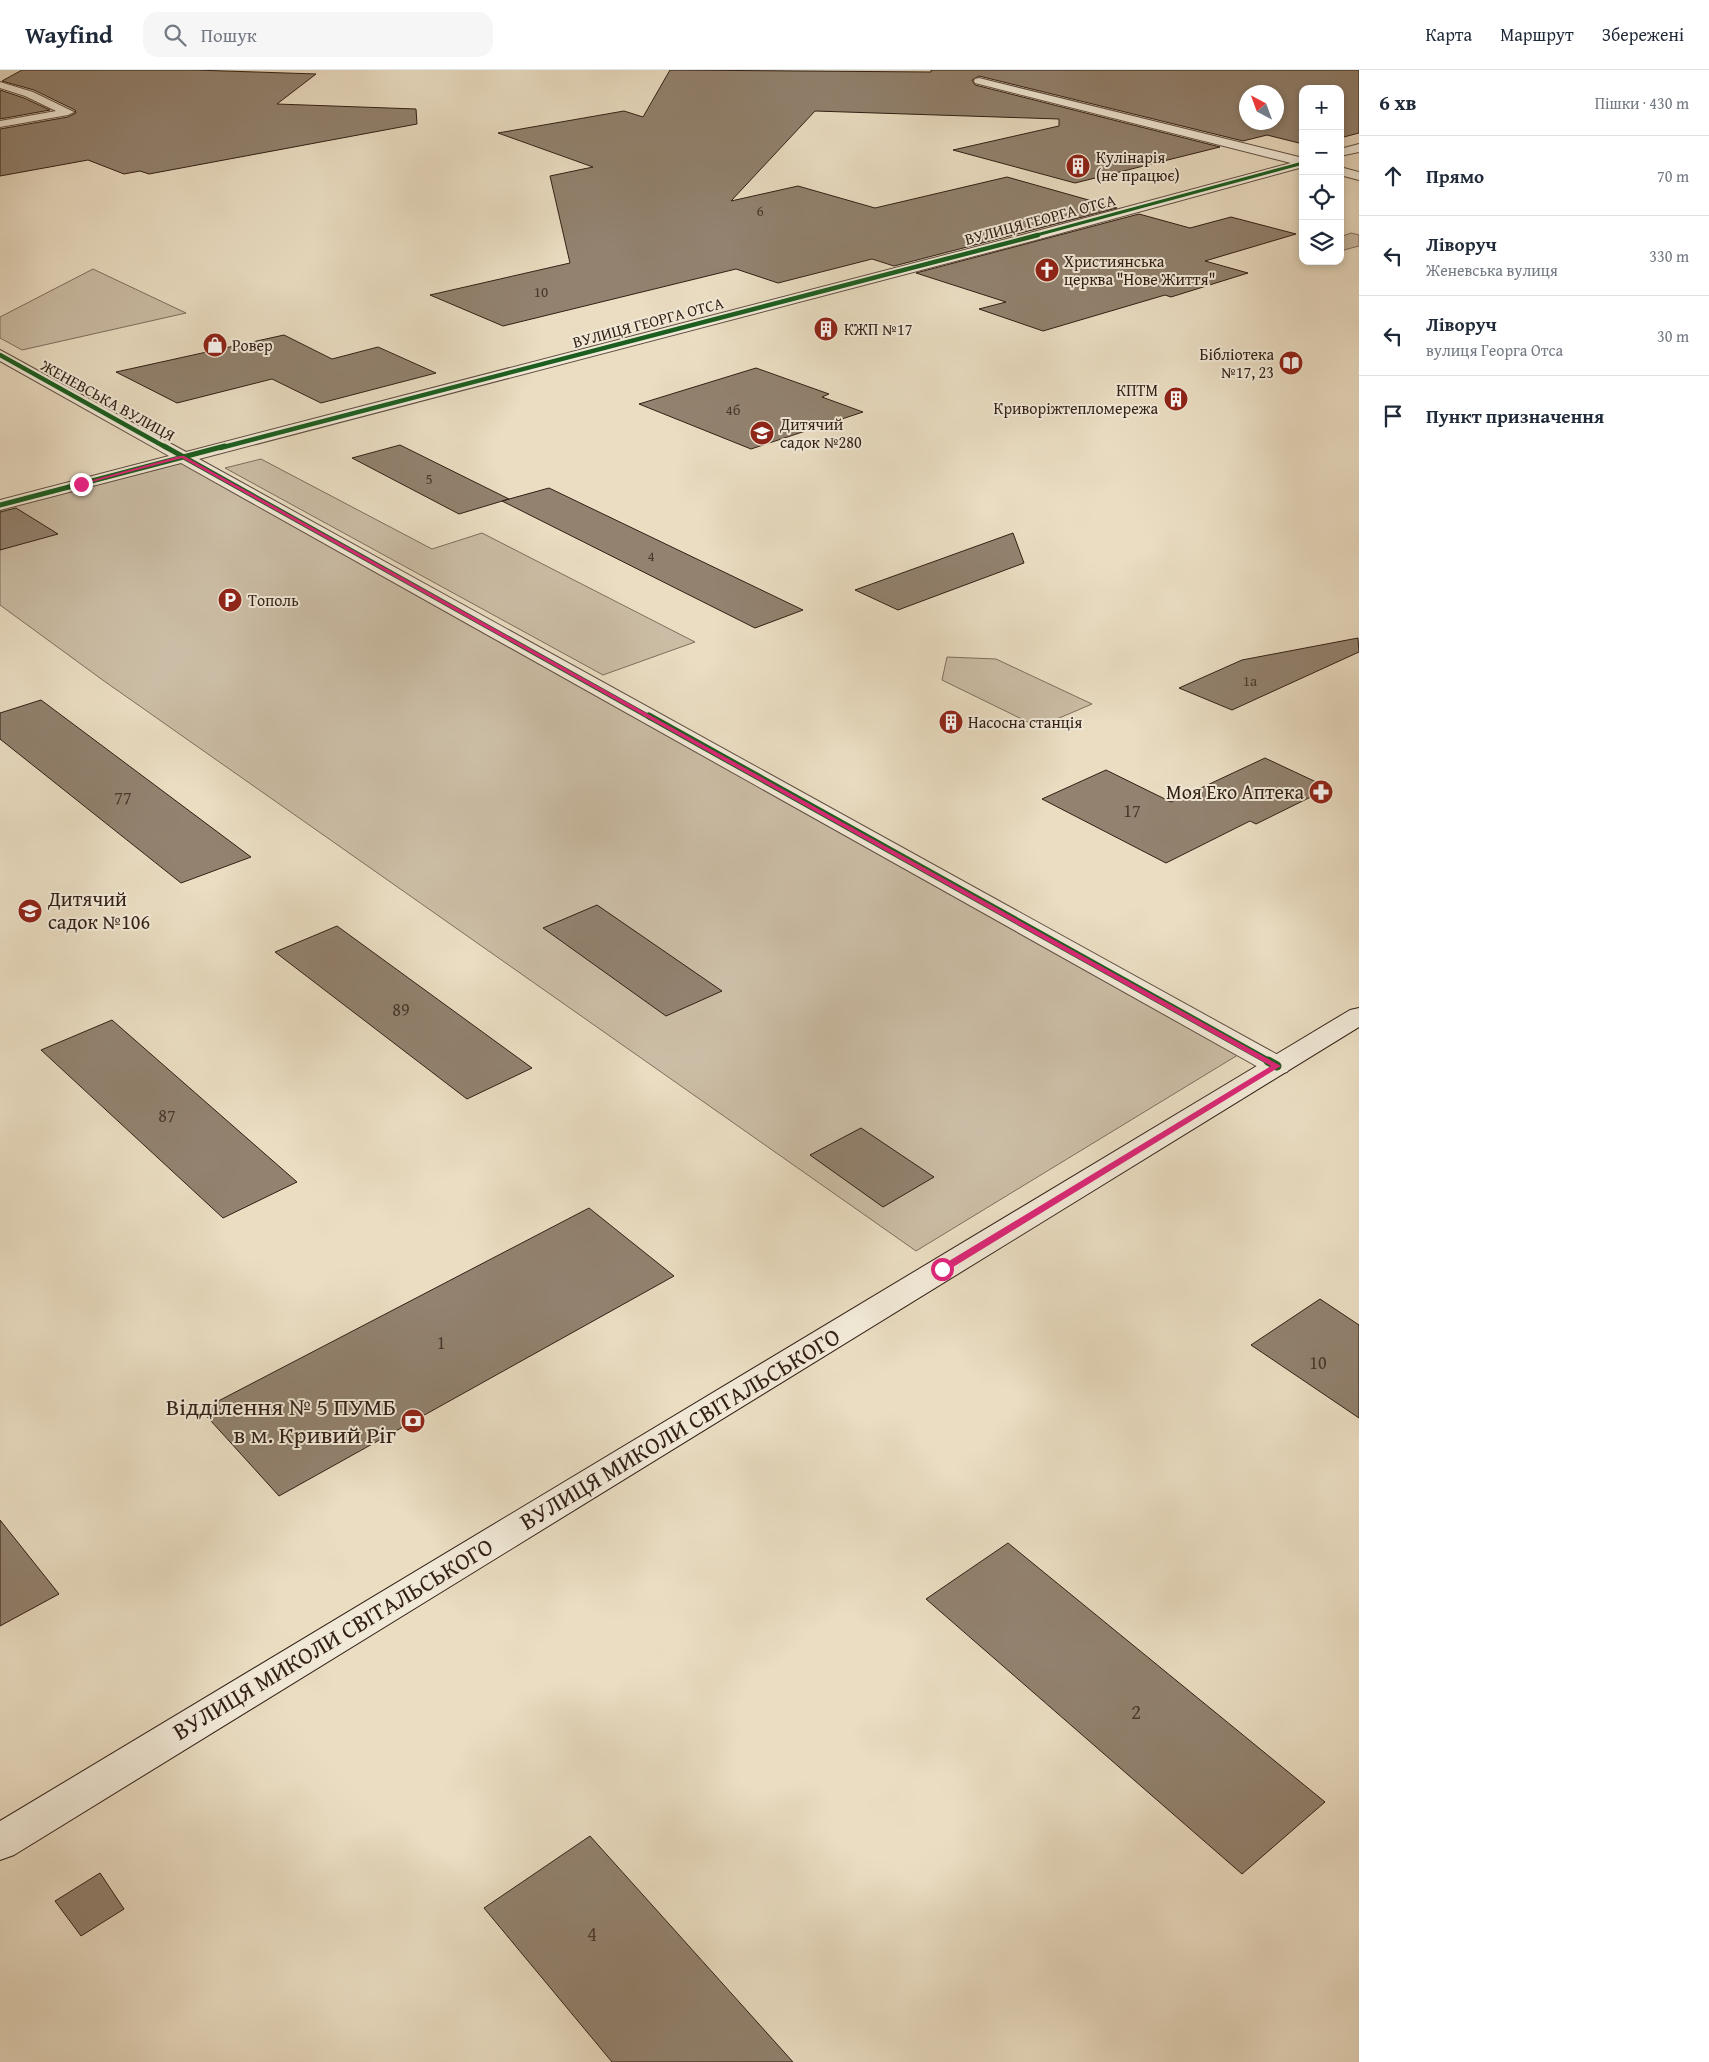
<!DOCTYPE html>
<html lang="uk">
<meta charset="utf-8">
<style>
:root{--surface:#fff;--page:#f6f6f7;--text:#1f2937;--muted:#747a83;--line:#e0e1e3}
body{margin:0;font-family:"Gentium Book Plus",serif;background:var(--page);color:var(--text)}
.controls{position:absolute;right:15px;top:15px;display:grid;overflow:hidden;border-radius:10px;box-shadow:0 2px 8px #0003}
.controls button{width:45px;height:45px;display:grid;place-items:center;padding:0;border:0;border-bottom:1px solid var(--line);background:var(--surface);color:var(--text);font:25px sans-serif}
.compass{position:absolute;left:1239px;top:15px;width:45px;height:45px;border-radius:50%;background:var(--surface);box-shadow:0 2px 8px #0003;rotate:319deg}
.stop{position:absolute;width:15px;height:15px;margin:-11px;border:4px solid #db2777;border-radius:50%;background:#fff}
.stop.end{background:#db2777;border-color:#fff;box-shadow:0 1px 5px #0008}
.list{margin:0;padding:0;list-style:none}
h2{display:flex;justify-content:space-between;align-items:center;height:65px;margin:0;padding:0 20px;font-size:21px}
h2 small{font-size:16px;font-weight:400;color:var(--muted)}
.list li{display:grid;grid-template-columns:32px 1fr auto;gap:15px;align-items:center;box-sizing:border-box;height:80px;padding:0 20px;border-top:1px solid var(--line)}
.list b{display:block;font-size:19px;white-space:nowrap}
.list p{margin:0;font-size:16px;white-space:nowrap;color:var(--muted)}
.list em{font-size:16px;font-style:normal;color:var(--muted)}
.icon{flex:none;width:28px;height:28px;fill:none;stroke:currentColor;stroke-width:2;stroke-linecap:round;stroke-linejoin:round}
.map{position:relative;flex:none;width:1359px;height:1992px;overflow:hidden}
header{display:flex;align-items:center;gap:30px;box-sizing:border-box;height:70px;padding:0 25px;background:var(--surface);border-bottom:1px solid var(--line)}
header strong{font-size:24px}
nav{display:flex;gap:28px;margin-inline-start:auto;font-size:18px}
.search{width:350px;height:45px;background:var(--page);display:flex;align-items:center;gap:12px;box-sizing:border-box;padding:0 18px;border-radius:15px;color:var(--muted);font-size:19px}
main{display:flex}
aside{flex:1;background:var(--surface)}
.map>svg:first-child{display:block}
</style>
<header>
<strong>Wayfind</strong>
<div class="search"><svg class="icon" aria-label="search" viewBox="0 0 24 24"><circle cx="10" cy="10" r="6"/><path d="M15 15l6 6"/></svg>Пошук</div>
<nav><a>Карта</a><a>Маршрут</a><a>Збережені</a></nav>
</header>
<main>
<div class="map">
<svg width="1359" height="1992" viewBox="0 0 1359 1992">
<rect width="100%" height="100%" fill="#eaddc2"/>
<filter id="stains"><feTurbulence type="fractalNoise" baseFrequency=".004" numOctaves="4"/><feColorMatrix values="0 0 0 0 .2 0 0 0 0 .09 0 0 0 0 .02 0 0 0 .5 -.17"/></filter>
<radialGradient id="worn" r=".72"><stop offset=".6" stop-color="#630" stop-opacity="0"/><stop offset="1" stop-color="#630" stop-opacity=".3"/></radialGradient>
<path fill="#cbbda5" stroke="#7e6e5d" d="M1351 163 1359 165V176L1340 181V167Z
M93 199 186 243 22 280 0 268V247Z
M182 387 1246 980 916 1181 104 611 0 535V435Z
M261 389 432 479 482 463 695 572 603 605 225 398Z
M947 587 996 589 1092 634 1038 657 942 610Z"/>
<path fill="#92826f" stroke="#321f15" fill-rule="evenodd" d="M22 0H195L316 4 277 34 416 39 417 54 149 104 140 101 124 104 88 90 0 106V59L68 47 76 43 75 40 34 20 2 11Z
M670 0 931 2V0H1359V63L1340 68V19H1303V74L1267 65 1243 71 979 6 972 10 975 15 1220 77 1075 113 953 80 1059 56V49L815 41 731 131 798 116 875 138 1007 107 1117 138 894 196 872 189 778 213 736 199 503 256 430 225 570 193 550 106 593 97 498 63 624 41 643 47ZM1246 22H1276V52H1246Z
M0 20 24 28 50 40 0 49Z
M1139 144 1190 158 1231 147 1296 164 1205 191 1248 203 1171 227 1165 225 1043 261 979 239 1006 232 916 203Z
M284 265 332 289 378 277 436 303 321 333 272 309 177 333 116 302Z
M756 298 829 324 822 327 863 342 751 379 639 334Z
M400 375 509 429 459 444 352 388Z
M549 418 803 540 755 558 502 431Z
M16 438 58 464 0 480V442Z
M1013 463 1024 493 898 540 855 520Z
M1358 568 1359 582 1232 640 1179 618 1242 590Z
M41 630 251 787 181 813 0 669V643Z
M1265 688 1329 718 1256 754 1250 751 1166 793 1042 729 1106 700 1171 732Z
M597 835 722 921 666 946 543 858Z
M337 856 532 998 467 1029 275 882Z
M112 950 297 1112 223 1148 41 980Z
M861 1058 934 1107 883 1137 810 1085Z
M589 1138 674 1206 279 1426 201 1340Z
M1320 1229 1359 1255V1348L1251 1275Z
M0 1450 59 1524 0 1556Z
M1008 1473 1325 1732 1242 1804 926 1529Z
M590 1766 793 1992H612L484 1838Z
M100 1803 124 1839 81 1866 55 1831Z"/>
<g fill="none" stroke-linecap="round" stroke-linejoin="round">
<defs>
<path id="street" d="M979 8 1303 88V97L1032 171 199 389 1287 990 1291 996 1287 1002 1277 1004 1267 1002 181 393 0 440V430L169 386 0 291V280L186 382 1022 165 1291 93 975 13 974 11 975 9Z
M0 12 33 22 74 42 68 45 0 57V51L56 41 25 26 0 18Z
M1359 74V82L1340 86V79Z
M1340 97 1359 102V110L1340 105Z"/>
<path id="secondary" d="M1359 938V957L14 1785 0 1790V1751L1350 940Z"/>
</defs>
<use href="#street" stroke="#604e40" stroke-width="2"/>
<use href="#secondary" stroke="#321f15" stroke-width="2"/>
<use href="#street" fill="#f1e9d7" fill-rule="evenodd"/>
<use href="#secondary" fill="#f1e9d7" fill-rule="evenodd"/>
<defs>
<path id="cycleway-far4" d="M1033 166 1303 93"/>
<path id="cycleway-far3" d="M0 285 167 378
M220 378 1038 165"/>
<path id="cycleway-far2" d="M164 376 651 648
M0 435 225 376"/>
<path id="cycleway-far1" d="M649 646 1270 992"/>
<path id="cycleway" d="M1268 991 1277 996"/>
</defs>
<use href="#cycleway-far4" stroke="#f1e9d7" stroke-width="4.5"/>
<use href="#cycleway-far3" stroke="#f1e9d7" stroke-width="6"/>
<use href="#cycleway-far2" stroke="#f1e9d7" stroke-width="7"/>
<use href="#cycleway-far1" stroke="#f1e9d7" stroke-width="9"/>
<use href="#cycleway" stroke="#f1e9d7" stroke-width="12"/>
<use href="#cycleway-far4" stroke="#1b5e20" stroke-width="3"/>
<use href="#cycleway-far3" stroke="#1b5e20" stroke-width="4.5"/>
<use href="#cycleway-far2" stroke="#1b5e20" stroke-width="5"/>
<use href="#cycleway-far1" stroke="#1b5e20" stroke-width="7"/>
<use href="#cycleway" stroke="#1b5e20" stroke-width="9"/>
</g>
<path fill="#db2777" d="M180 386H184L1281 996 945 1202H939V1197L1271 996 182 388 81 415 78 414Z"/>
<defs>
<symbol id="building-disc" viewBox="-11 -11 22 22"><circle r="9.5" fill="#8f2418" stroke="#f1e9d7"/><path d="M-4-6H4V6H1V3H-1V6H-4ZM-2.5-4.3h1.7v1.8h-1.7ZM.8-4.3h1.7v1.8H.8ZM-2.5-1h1.7V.8h-1.7ZM.8-1h1.7V.8H.8Z" fill="#fff"/></symbol>
<symbol id="church-disc" viewBox="-11 -11 22 22"><circle r="9.5" fill="#8f2418" stroke="#f1e9d7"/><path d="M-1.2-6h2.4v3.5h3.3v2.4h-3.3V6h-2.4V-.1h-3.3v-2.4h3.3Z" fill="#fff"/></symbol>
<symbol id="shop-disc" viewBox="-11 -11 22 22"><circle r="9.5" fill="#8f2418" stroke="#f1e9d7"/><path d="M-5-2.5h2.3a2.7 3.5 0 0 1 5.4 0H5L5.5 6h-11ZM-1.5-2.5h3a1.5 2.3 0 0 0-3 0Z" fill="#fff"/></symbol>
<symbol id="library-disc" viewBox="-11 -11 22 22"><circle r="9.5" fill="#8f2418" stroke="#f1e9d7"/><path d="M-6-4Q-3-5.5-.7-3.5V5Q-3 3-6 4ZM6-4Q3-5.5 .7-3.5V5Q3 3 6 4Z" fill="#fff"/></symbol>
<symbol id="school-disc" viewBox="-11 -11 22 22"><circle r="9.5" fill="#8f2418" stroke="#f1e9d7"/><path d="M0-5L7-2L0 1L-7-2ZM-4 1L0 2.5L4 1V4Q0 6-4 4Z" fill="#fff"/></symbol>
<symbol id="parking-disc" viewBox="-11 -11 22 22"><circle r="9.5" fill="#8f2418" stroke="#f1e9d7"/><path d="M-3.5-5.5H1a3.5 3.5 0 0 1 0 7H-1V5.5H-3.5ZM-1-3.4V-.6H.8a1.4 1.4 0 0 0 0-2.8Z" fill="#fff"/></symbol>
<symbol id="pharmacy-disc" viewBox="-11 -11 22 22"><circle r="9.5" fill="#8f2418" stroke="#f1e9d7"/><path d="M-2-6h4v4h4v4h-4v4h-4v-4h-4v-4h4Z" fill="#fff"/></symbol>
<symbol id="bank-disc" viewBox="-11 -11 22 22"><circle r="9.5" fill="#8f2418" stroke="#f1e9d7"/><path d="M-6-4H6V4H-6ZM0-2.3a2.3 2.3 0 1 0 0 4.6a2.3 2.3 0 1 0 0-4.6Z" fill="#fff"/></symbol>
</defs>
<g fill-rule="evenodd">
<use href="#building-disc" x="1064" y="82" width="28" height="28"/>
<use href="#church-disc" x="1033" y="186" width="28" height="28"/>
<use href="#building-disc" x="812" y="245" width="28" height="28"/>
<use href="#shop-disc" x="201" y="261" width="28" height="28"/>
<use href="#library-disc" x="1277" y="279" width="28" height="28"/>
<use href="#building-disc" x="1162" y="315" width="28" height="28"/>
<use href="#school-disc" x="748" y="349" width="28" height="28"/>
<use href="#parking-disc" x="216" y="516" width="28" height="28"/>
<use href="#building-disc" x="937" y="638" width="28" height="28"/>
<use href="#pharmacy-disc" x="1307" y="708" width="28" height="28"/>
<use href="#school-disc" x="16" y="827" width="28" height="28"/>
<use href="#bank-disc" x="399" y="1337" width="28" height="28"/>
</g>
<g text-anchor="middle" stroke-width="4" stroke-linejoin="round" paint-order="stroke">
<g font-size="15" fill="#4a382c">
<text x="760" y="146">6</text>
<text x="541" y="227">10</text>
<text x="733" y="345">4б</text>
<text x="429" y="414">5</text>
<text x="651" y="491">4</text>
<text x="1250" y="616">1а</text>
</g>
<g font-size="16" fill="#321f15" stroke="#f1e9d7" text-anchor="start">
<text x="1096" y="93">Кулінарія<tspan x="1096" dy="18">(не працює)</tspan></text>
<text x="1064" y="197">Християнська<tspan x="1064" dy="18">церква "Нове Життя"</tspan></text>
<text x="844" y="265">КЖП №17</text>
<text x="232" y="281">Ровер</text>
<text x="1274" y="290" text-anchor="end">Бібліотека<tspan x="1274" dy="18">№17, 23</tspan></text>
<text x="1158" y="326" text-anchor="end">КПТМ<tspan x="1158" dy="18">Криворіжтепломережа</tspan></text>
<text x="780" y="360">Дитячий<tspan x="780" dy="18">садок №280</tspan></text>
<text x="248" y="536">Тополь</text>
<text x="968" y="658">Насосна станція</text>
</g>
<g font-size="16" fill="#321f15" stroke="#f1e9d7">
<text transform="translate(1040 149) rotate(-15)" y="6">ВУЛИЦЯ ГЕОРГА ОТСА</text>
<text transform="translate(648 252) rotate(-15)" y="6">ВУЛИЦЯ ГЕОРГА ОТСА</text>
<text transform="translate(108 330) rotate(29)" y="6">ЖЕНЕВСЬКА ВУЛИЦЯ</text>
</g>
<g font-size="18" fill="#4a382c">
<text x="123" y="734">77</text>
<text x="1132" y="747">17</text>
<text x="401" y="946">89</text>
<text x="167" y="1052">87</text>
<text x="441" y="1279">1</text>
<text x="1318" y="1299">10</text>
</g>
<g font-size="20" fill="#321f15" stroke="#f1e9d7" text-anchor="end">
<text x="1304" y="729">Моя Еко Аптека</text>
<text x="48" y="836" text-anchor="start">Дитячий<tspan x="48" dy="23">садок №106</tspan></text>
</g>
<g font-size="21" fill="#4a382c">
<text x="1136" y="1649">2</text>
<text x="592" y="1871">4</text>
</g>
<g font-size="24" fill="#321f15" stroke="#f1e9d7" text-anchor="end">
<text x="396" y="1345">Відділення № 5 ПУМБ<tspan x="396" dy="28">в м. Кривий Ріг</tspan></text>
</g>
<g font-size="24" fill="#321f15" stroke="#f1e9d7">
<text transform="translate(680 1359) rotate(-31)" y="8">ВУЛИЦЯ МИКОЛИ СВІТАЛЬСЬКОГО</text>
<text transform="translate(333 1569) rotate(-31)" y="8">ВУЛИЦЯ МИКОЛИ СВІТАЛЬСЬКОГО</text>
</g>
</g>
<rect width="100%" height="100%" filter="url(#stains)"/>
<rect width="100%" height="100%" fill="url(#worn)"/>
</svg>
<div class="controls">
<button>+</button>
<button>−</button>
<button><svg class="icon" aria-label="locate" viewBox="0 0 24 24"><circle cx="12" cy="12" r="6"/><path d="M12 2v4M12 18v4M2 12h4M18 12h4"/></svg></button>
<button><svg class="icon" aria-label="layers" viewBox="0 0 24 24"><path d="M12 4l9 5-9 5-9-5zM3 14l9 5 9-5"/></svg></button>
</div>
<svg class="compass" viewBox="-18 -18 36 36"><path d="M0-13l5 13h-10z" fill="#e53935"/><path d="M0 13l5-13h-10z" fill="#747a83"/></svg>
<div class="stop" style="left:942px;top:1199px"></div>
<div class="stop end" style="left:81px;top:414px"></div>
</div>
<aside>
<h2>6 хв<small>Пішки · 430 m</small></h2>
<ul class="list">
<li><svg class="icon" aria-label="ahead" viewBox="0 0 24 24"><path d="M12 20V5M6 11l6-6 6 6"/></svg><div><b>Прямо</b></div><em>70 m</em></li>
<li><svg class="icon" aria-label="left" viewBox="0 0 24 24"><path d="M17 20v-9H6M10 6l-5 5 5 5"/></svg><div><b>Ліворуч</b><p>Женевська вулиця</p></div><em>330 m</em></li>
<li><svg class="icon" aria-label="left" viewBox="0 0 24 24"><path d="M17 20v-9H6M10 6l-5 5 5 5"/></svg><div><b>Ліворуч</b><p>вулиця Георга Отса</p></div><em>30 m</em></li>
<li><svg class="icon" aria-label="arrive" viewBox="0 0 24 24"><path d="M6 21V4h12l-3 4 3 4H6"/></svg><div><b>Пункт призначення</b></div></li>
</ul>
</aside>
</main>
